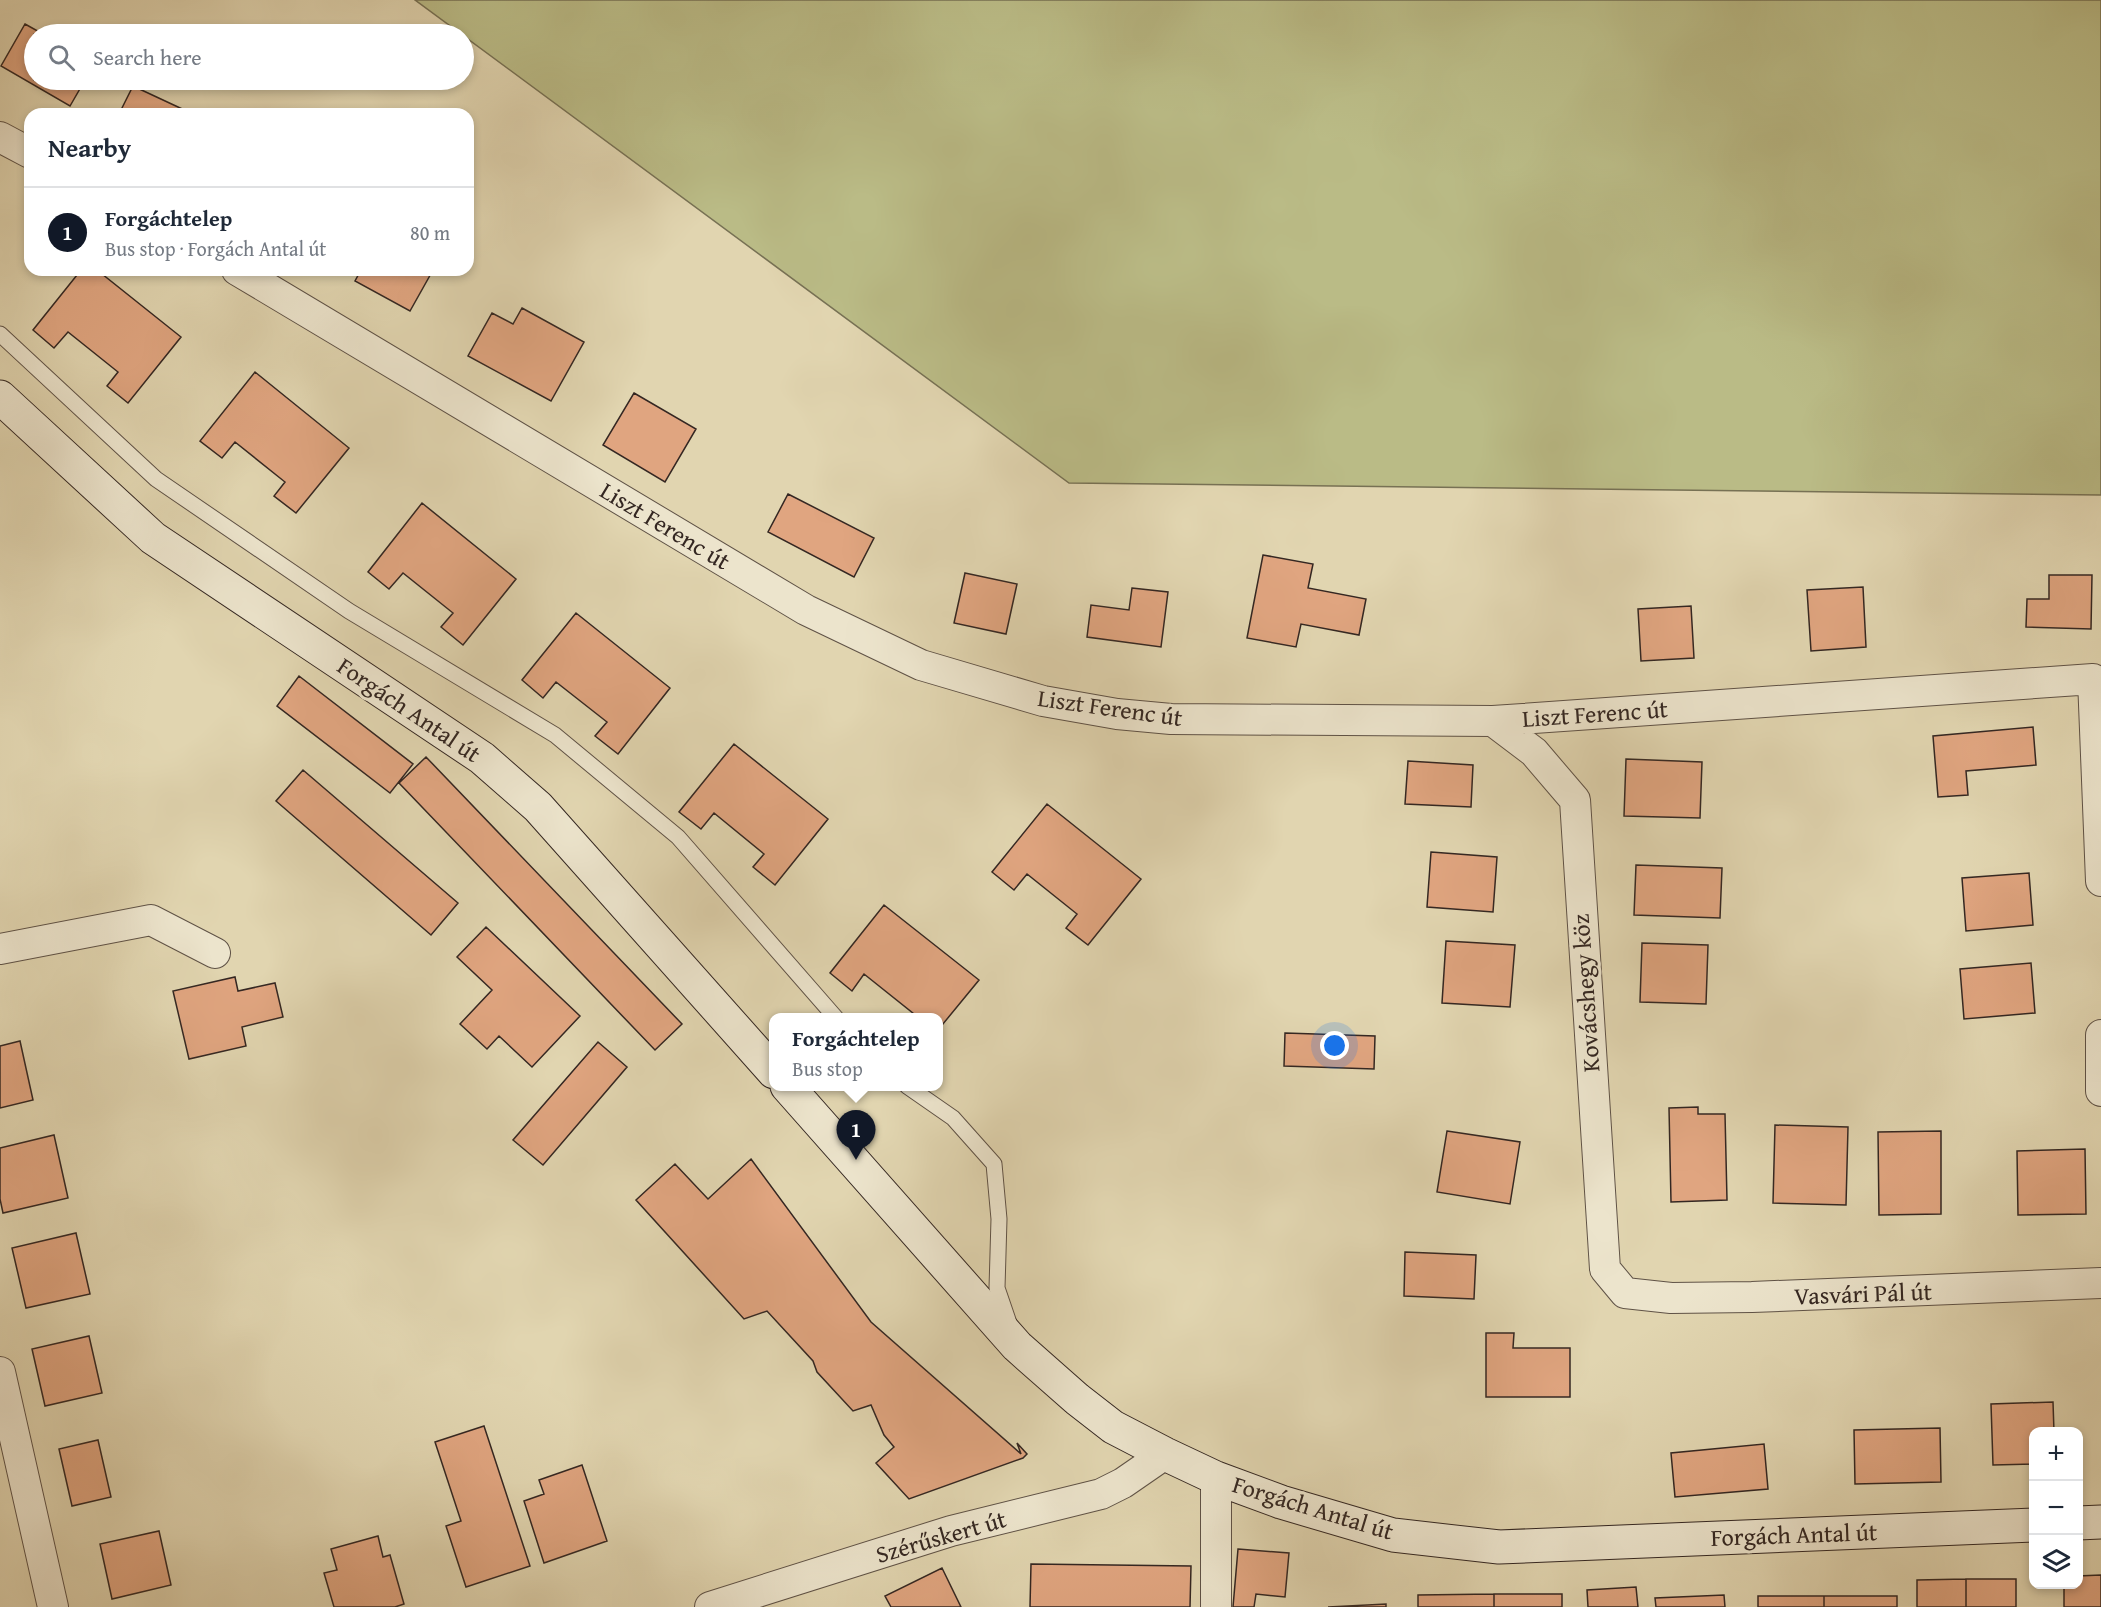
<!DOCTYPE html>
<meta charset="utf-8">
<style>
:root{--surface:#fff;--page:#f2f2f3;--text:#1f2937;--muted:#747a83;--line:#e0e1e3;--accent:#111827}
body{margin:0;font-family:"Gentium Book Plus",serif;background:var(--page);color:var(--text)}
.controls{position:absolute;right:18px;bottom:18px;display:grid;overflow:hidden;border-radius:12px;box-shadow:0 3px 9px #0003}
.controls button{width:54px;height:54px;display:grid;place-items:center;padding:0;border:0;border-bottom:2px solid var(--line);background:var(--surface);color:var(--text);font:30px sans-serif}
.you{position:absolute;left:1335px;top:1046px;width:21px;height:21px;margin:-15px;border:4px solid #fff;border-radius:50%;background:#1a73e8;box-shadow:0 0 0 9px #1a73e833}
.badge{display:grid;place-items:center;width:39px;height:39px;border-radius:50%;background:var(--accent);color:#fff;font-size:20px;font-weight:700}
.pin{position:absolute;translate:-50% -50px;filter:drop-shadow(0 2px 3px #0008)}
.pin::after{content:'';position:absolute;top:32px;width:21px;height:18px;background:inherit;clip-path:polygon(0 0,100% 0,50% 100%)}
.popup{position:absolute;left:769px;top:1013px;width:174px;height:78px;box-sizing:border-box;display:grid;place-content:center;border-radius:12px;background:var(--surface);filter:drop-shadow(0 2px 4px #0005);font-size:20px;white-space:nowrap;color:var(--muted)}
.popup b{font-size:22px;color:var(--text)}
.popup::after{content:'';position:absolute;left:50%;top:100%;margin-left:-12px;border:12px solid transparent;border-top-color:var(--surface)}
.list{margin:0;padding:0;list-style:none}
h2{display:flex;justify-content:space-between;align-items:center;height:78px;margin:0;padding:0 24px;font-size:26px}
h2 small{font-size:20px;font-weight:400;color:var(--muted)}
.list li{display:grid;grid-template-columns:39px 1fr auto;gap:18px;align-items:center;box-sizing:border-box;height:90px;padding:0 24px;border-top:2px solid var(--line)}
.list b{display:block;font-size:22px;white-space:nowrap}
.list p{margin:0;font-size:20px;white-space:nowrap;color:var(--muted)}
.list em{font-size:20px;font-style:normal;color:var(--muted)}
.icon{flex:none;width:33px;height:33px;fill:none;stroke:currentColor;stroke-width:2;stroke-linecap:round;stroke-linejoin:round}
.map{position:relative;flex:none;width:2101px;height:1607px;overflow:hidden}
.search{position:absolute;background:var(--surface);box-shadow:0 3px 9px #0003;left:24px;top:24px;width:450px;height:66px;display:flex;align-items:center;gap:15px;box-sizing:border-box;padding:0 21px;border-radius:33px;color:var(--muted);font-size:22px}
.panel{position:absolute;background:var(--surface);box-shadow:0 3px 9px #0003;left:24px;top:108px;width:450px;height:168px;border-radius:18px}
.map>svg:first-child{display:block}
</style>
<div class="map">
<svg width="2101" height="1607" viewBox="0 0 2101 1607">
<rect width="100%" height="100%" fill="#e1d5b0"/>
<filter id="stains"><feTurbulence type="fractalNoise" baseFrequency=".00333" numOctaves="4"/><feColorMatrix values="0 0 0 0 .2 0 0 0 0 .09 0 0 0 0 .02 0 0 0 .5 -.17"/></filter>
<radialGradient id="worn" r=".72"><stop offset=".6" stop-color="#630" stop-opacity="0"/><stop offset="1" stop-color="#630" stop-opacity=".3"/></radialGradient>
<path fill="#babb86" stroke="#777154" stroke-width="1.5" d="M415 0H2101V495L1069 483Z"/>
<path fill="#e0a580" stroke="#342722" stroke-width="1.5" d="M25 24 43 34H34V80H85L70 106 1 66Z
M133 86 193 114H119Z
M81 270H97L181 337 128 403 107 386 118 372 68 332 54 348 33 330Z
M361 270H433L410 311 355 281Z
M522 308 584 342 551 401 468 356 492 313 513 324Z
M255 372 349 448 296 513 274 496 285 482 235 442 222 458 200 441Z
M634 393 696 429 665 482 603 445Z
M788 494 874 538 854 577 768 532Z
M422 503 516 579 463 645 441 627 453 613 403 573 389 589 368 572Z
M1263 555 1313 564 1308 588 1366 599 1359 635 1301 624 1296 647 1247 638Z
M965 573 1017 584 1006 634 954 623Z
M2049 575H2092L2091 629 2026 627 2027 599H2049Z
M1863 587 1866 647 1811 651 1807 590Z
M1132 588 1168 592 1161 647 1087 637 1091 605 1129 610Z
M1691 606 1694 658 1641 661 1638 609Z
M576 613 670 688 618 754 595 736 607 722 556 682 543 698 522 680Z
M299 676 413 764 390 793 277 706Z
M2033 727 2036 765 1966 771 1968 795 1938 797 1933 736Z
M734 744 828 819 775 885 753 867 764 854 714 813 701 829 679 812Z
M426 757 682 1024 655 1050 399 783Z
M1626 759 1702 762 1700 818 1624 816Z
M1408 761 1473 765 1471 807 1405 804Z
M303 770 458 903 431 935 276 801Z
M1047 804 1141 879 1088 945 1066 928 1077 914 1027 874 1014 890 992 872Z
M1431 852 1497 857 1493 912 1427 907Z
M1636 865 1722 868 1720 918 1634 915Z
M2029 873 2033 925 1966 931 1962 878Z
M884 905 979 980 938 1030V1018H912L914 1014 864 974 852 991 830 973Z
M486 927 580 1016 532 1067 499 1036 487 1049 460 1024 492 990 457 957Z
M1446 941 1515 945 1510 1007 1442 1003Z
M1642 943 1708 945 1706 1004 1640 1002Z
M2031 963 2035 1013 1964 1019 1960 969Z
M235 977 238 991 275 983 283 1017 242 1027 246 1046 189 1059 173 991Z
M1285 1033 1375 1036 1374 1069 1284 1066Z
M20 1041 33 1100 0 1108V1046Z
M598 1042 627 1067 543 1165 513 1140Z
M1698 1107V1114H1725L1727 1200 1671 1202 1669 1108Z
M1775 1125 1848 1127 1846 1205 1773 1203Z
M1447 1131 1520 1142 1510 1204 1437 1192Z
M1941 1131V1214L1879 1215 1878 1132Z
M54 1135 68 1198 3 1213 0 1199V1148Z
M2085 1149 2086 1214 2018 1215 2017 1151Z
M751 1159 871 1322 1021 1454 1017 1443 1027 1454 1023 1458 909 1499 876 1463 894 1447 884 1435 871 1405 853 1411 817 1372 813 1361 767 1311 744 1319 636 1200 675 1164 708 1199Z
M76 1233 90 1294 26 1308 12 1248Z
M1405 1252 1476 1255 1474 1299 1404 1296Z
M1486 1333H1514L1513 1348H1570V1397H1486Z
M89 1336 102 1393 45 1406 32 1349Z
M2053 1402 2054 1432H2034V1464L1993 1465 1991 1404Z
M484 1426 530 1566 466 1587 446 1526 461 1521 435 1442Z
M1940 1428 1941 1482 1855 1484 1854 1430Z
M98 1440 111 1497 72 1506 59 1449Z
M1764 1444 1768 1489 1675 1497 1671 1453Z
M582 1465 607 1541 544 1563 524 1501 544 1494 539 1480Z
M159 1531 171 1585 112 1599 100 1544Z
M378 1536 383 1557 390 1555 404 1604 395 1607H334L324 1573 337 1570 331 1549Z
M1238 1549 1289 1553 1285 1597 1256 1594 1254 1607H1233Z
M1031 1564 1191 1566 1190 1607H1030Z
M942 1568 961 1607H891L885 1596Z
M2101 1575V1607H2064V1584H2078V1576Z
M1966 1579V1607H1917V1580Z
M1966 1579H2016V1607H1966Z
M1636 1587 1638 1607H1588L1587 1590Z
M1494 1594H1562V1607H1494Z
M1494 1594V1607H1418V1595Z
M1724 1595 1725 1607H1656L1655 1598Z
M1758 1596H1824V1607H1758Z
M1824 1596H1897V1607H1824Z
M1386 1604V1607H1328Z"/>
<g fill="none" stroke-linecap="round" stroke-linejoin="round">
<defs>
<path id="lane" d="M0 334 156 479 349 611 555 735 678 837 836 1018
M907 1086 953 1118 994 1164 999 1219 997 1288 1009 1323"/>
<path id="street" d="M0 137 30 153
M237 270 806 610 921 665 1043 701 1117 714 1171 719 1493 721 2093 679 2101 881
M1493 721 1534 752 1575 800 1605 1269 1625 1293 1671 1298 1752 1297 2101 1283
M0 949 151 920 215 953
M2101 1035V1091
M0 1372 53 1607
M710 1607 951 1531 1101 1494 1123 1483 1165 1454
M1216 1607V1478"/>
<path id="secondary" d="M0 397 153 538 482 758 538 807 774 1072
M787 1086 1017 1346 1077 1399 1113 1427 1165 1454 1216 1478 1281 1502 1393 1535 1499 1547 2034 1525
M2078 1523 2101 1522"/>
</defs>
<use href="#lane" stroke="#5f5246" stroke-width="17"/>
<use href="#street" stroke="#5f5246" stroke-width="32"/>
<use href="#secondary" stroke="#342722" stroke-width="35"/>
<use href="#lane" stroke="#ece4cc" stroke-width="15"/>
<use href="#street" stroke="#ece4cc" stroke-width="30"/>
<use href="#secondary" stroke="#ece4cc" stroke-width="33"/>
</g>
<g text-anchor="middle" stroke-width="6" stroke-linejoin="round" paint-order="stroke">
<g font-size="24" fill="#342722" stroke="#ece4cc">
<text transform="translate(665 526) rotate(31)" y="8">Liszt Ferenc út</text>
<text transform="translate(1110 708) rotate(8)" y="8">Liszt Ferenc út</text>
<text transform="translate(409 710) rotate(34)" y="8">Forgách Antal út</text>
<text transform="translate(1595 714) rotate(-4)" y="8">Liszt Ferenc út</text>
<text transform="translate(1586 993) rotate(-94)" y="8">Kovácshegy köz</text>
<text transform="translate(1863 1294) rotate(-2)" y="8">Vasvári Pál út</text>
<text transform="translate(1313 1508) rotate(17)" y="8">Forgách Antal út</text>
<text transform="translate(1794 1535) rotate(-2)" y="8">Forgách Antal út</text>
<text transform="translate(941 1537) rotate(-16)" y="8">Szérűskert út</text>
</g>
</g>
<rect width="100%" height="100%" filter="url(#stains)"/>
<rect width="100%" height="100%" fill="url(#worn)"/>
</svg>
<div class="controls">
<button>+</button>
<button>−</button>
<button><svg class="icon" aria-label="layers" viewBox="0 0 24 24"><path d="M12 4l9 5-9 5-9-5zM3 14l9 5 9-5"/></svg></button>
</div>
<div class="you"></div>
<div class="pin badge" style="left:856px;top:1160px">1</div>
<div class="popup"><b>Forgáchtelep</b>Bus stop</div>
<div class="search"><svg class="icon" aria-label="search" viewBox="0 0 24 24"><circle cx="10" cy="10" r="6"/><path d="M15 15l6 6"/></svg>Search here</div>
<section class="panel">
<h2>Nearby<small></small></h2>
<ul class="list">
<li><span class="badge">1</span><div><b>Forgáchtelep</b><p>Bus stop · Forgách Antal út</p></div><em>80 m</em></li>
</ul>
</section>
</div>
